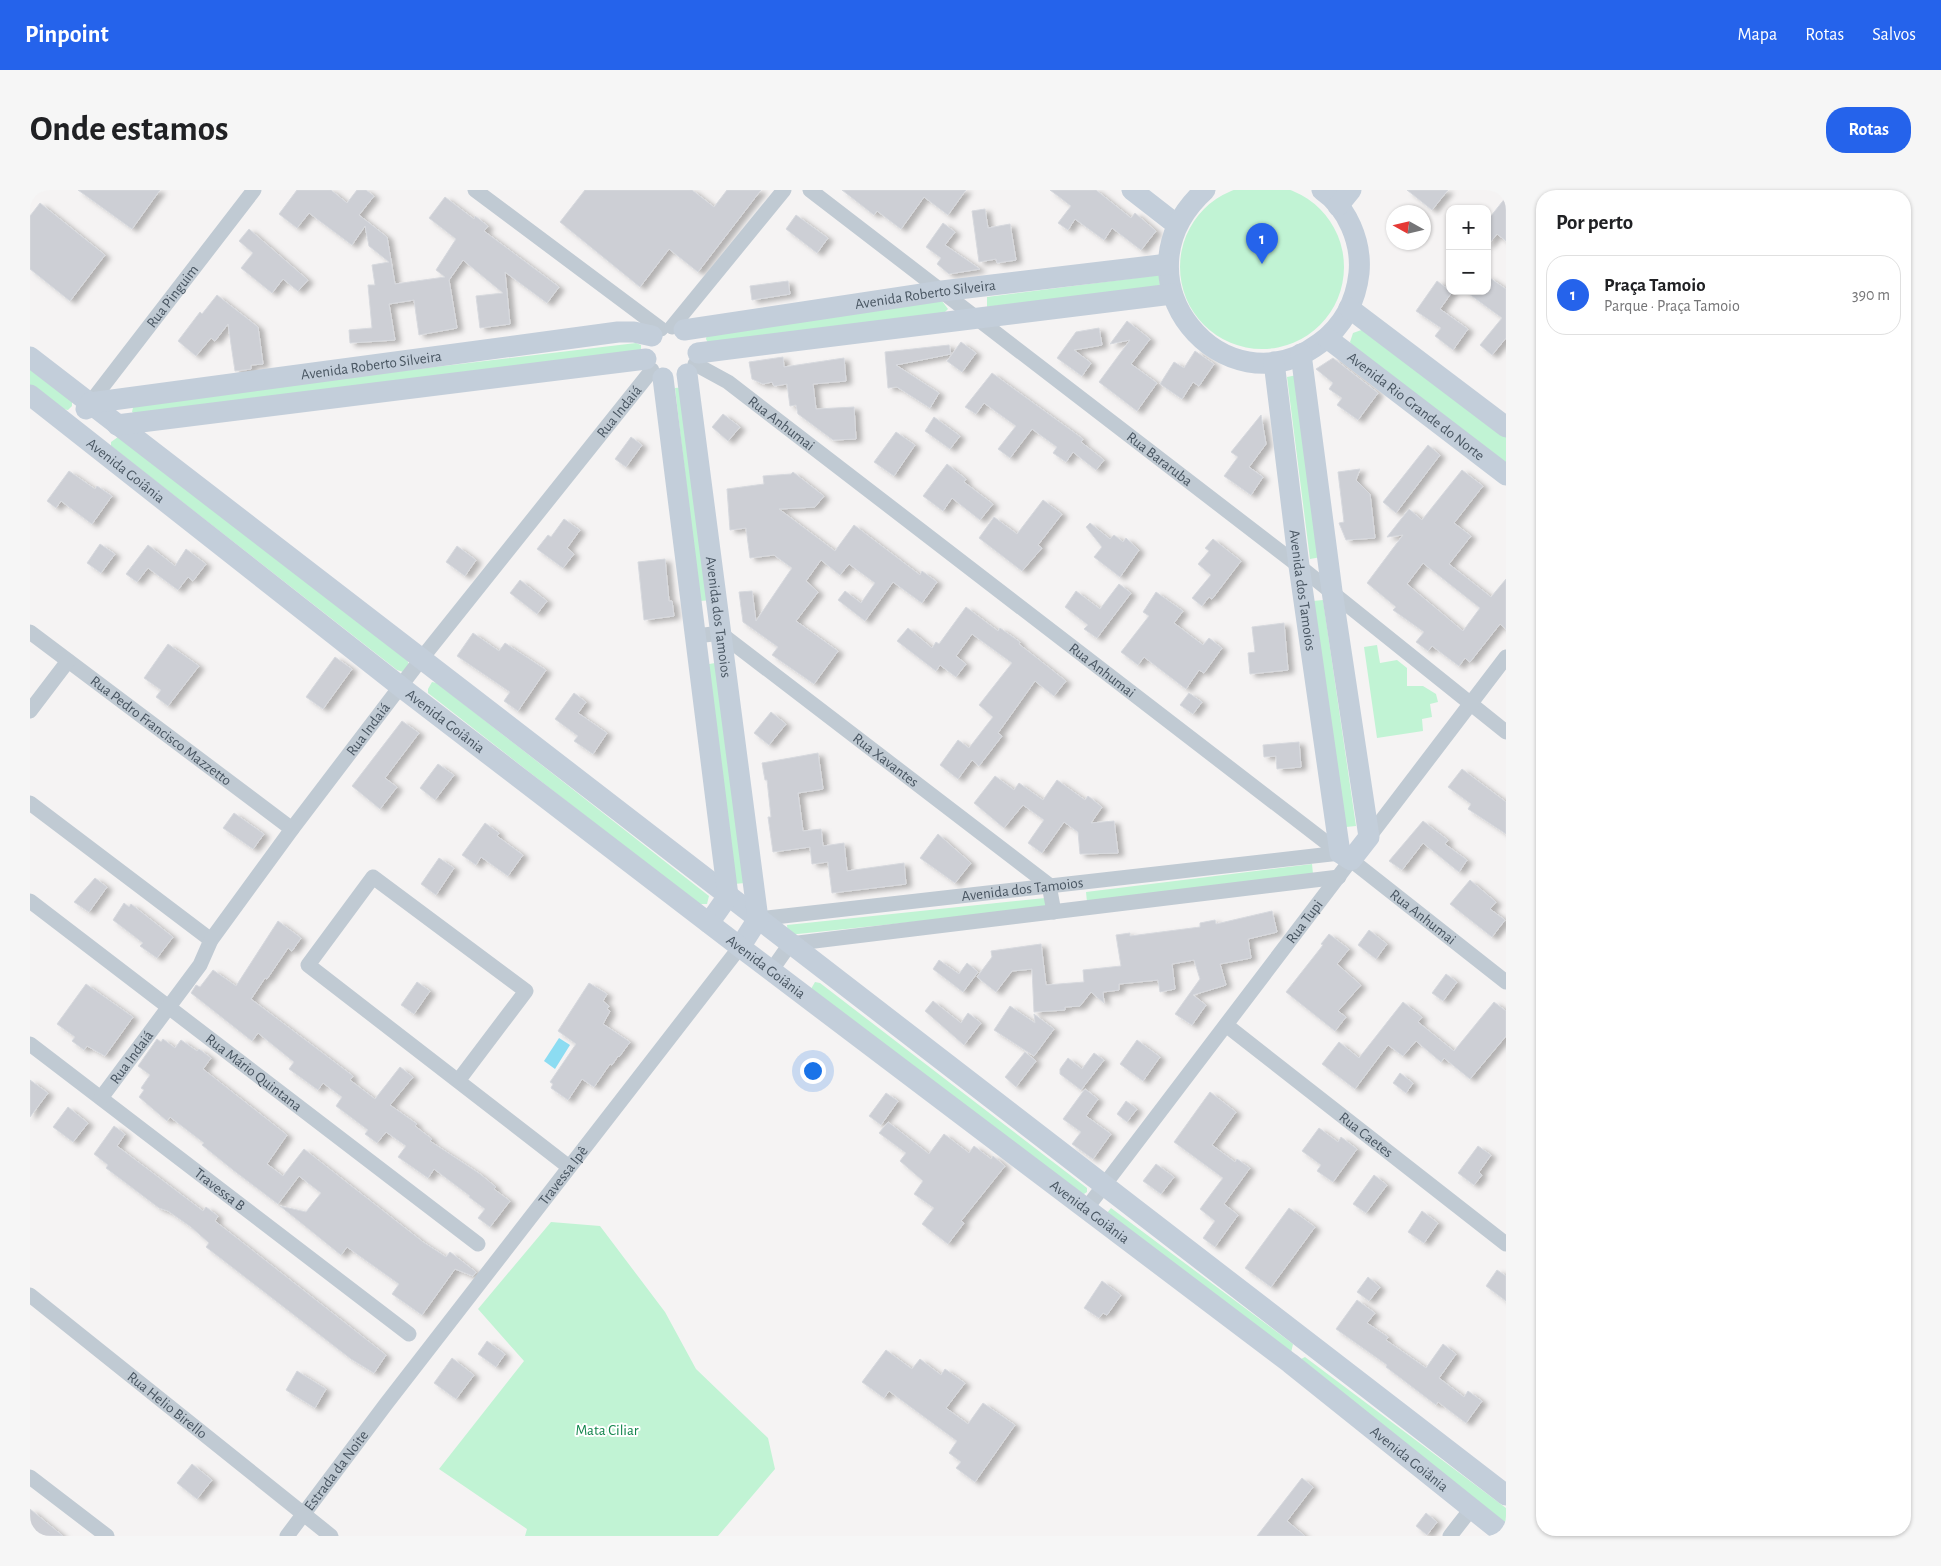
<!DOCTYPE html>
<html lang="pt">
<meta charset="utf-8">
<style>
:root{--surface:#fff;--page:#f6f6f6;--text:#202124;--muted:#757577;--line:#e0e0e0;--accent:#2563eb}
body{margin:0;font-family:"Alegreya Sans",sans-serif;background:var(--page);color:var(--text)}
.controls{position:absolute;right:15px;top:15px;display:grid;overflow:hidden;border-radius:10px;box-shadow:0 1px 4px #0004}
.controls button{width:45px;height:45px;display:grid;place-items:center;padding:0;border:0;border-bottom:1px solid var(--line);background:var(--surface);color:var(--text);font:25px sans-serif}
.compass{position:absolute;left:1356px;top:15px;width:45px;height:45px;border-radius:50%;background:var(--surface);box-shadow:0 1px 4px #0004;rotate:278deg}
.you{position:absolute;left:782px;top:880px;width:18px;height:18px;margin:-12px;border:4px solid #fff;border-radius:50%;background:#1a73e8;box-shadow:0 0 0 8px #1a73e833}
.badge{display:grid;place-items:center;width:32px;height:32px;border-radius:50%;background:var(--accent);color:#fff;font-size:16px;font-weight:700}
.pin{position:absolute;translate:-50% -41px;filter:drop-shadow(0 1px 2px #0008)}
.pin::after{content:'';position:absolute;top:26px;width:18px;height:15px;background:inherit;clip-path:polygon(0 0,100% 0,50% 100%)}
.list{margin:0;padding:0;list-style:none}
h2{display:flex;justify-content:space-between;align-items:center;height:65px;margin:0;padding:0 20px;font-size:21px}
h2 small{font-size:16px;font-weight:400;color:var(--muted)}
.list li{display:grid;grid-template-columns:32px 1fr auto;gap:15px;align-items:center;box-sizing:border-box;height:80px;margin:0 10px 10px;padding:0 10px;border:1px solid var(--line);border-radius:20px}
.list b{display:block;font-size:19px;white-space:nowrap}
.list p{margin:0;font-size:16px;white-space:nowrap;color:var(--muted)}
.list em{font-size:16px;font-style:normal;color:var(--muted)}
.map{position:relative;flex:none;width:1476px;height:1346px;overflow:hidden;border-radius:20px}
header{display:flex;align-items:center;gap:30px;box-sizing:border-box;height:70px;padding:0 25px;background:var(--accent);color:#fff}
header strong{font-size:24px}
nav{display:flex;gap:28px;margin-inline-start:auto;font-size:18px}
.intro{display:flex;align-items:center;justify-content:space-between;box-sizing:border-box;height:120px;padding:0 30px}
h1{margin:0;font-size:35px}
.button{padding:12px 22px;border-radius:20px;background:var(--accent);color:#fff;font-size:18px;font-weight:700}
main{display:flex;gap:30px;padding:0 30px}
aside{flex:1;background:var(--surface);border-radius:20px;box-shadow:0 1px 4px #0004}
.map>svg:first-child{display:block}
</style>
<header>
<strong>Pinpoint</strong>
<nav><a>Mapa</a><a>Rotas</a><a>Salvos</a></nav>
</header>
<div class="intro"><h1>Onde estamos</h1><a class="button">Rotas</a></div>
<main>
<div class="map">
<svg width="1476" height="1346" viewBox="0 0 1476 1346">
<defs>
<filter id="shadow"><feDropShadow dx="5.5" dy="3" stdDeviation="2.5" flood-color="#0004"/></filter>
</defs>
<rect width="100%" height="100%" fill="#f5f3f3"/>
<path fill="#c1f3d4" d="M1150 77a82 82 0 1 1 164 0a82 82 0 1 1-164 0Z
M1129 85 1130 96 957 117V107Z
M912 111 918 119 914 123 678 153 676 149 677 144Z
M1337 138 1476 247V278L1324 160 1320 152 1323 143Z
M606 153 611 155V161L106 224 102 222 104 213Z
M0 178 42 210V216L38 220 32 219 0 195Z
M1267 185 1291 367 1280 369 1257 187Z
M657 197 683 410 670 411 645 198Z
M88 247 377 469 379 475 373 482 367 480 81 256V252Z
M1293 410 1326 636 1316 637 1283 411Z
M1347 455 1350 473 1367 470 1377 478V496H1393L1406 504 1408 512 1400 514 1402 527 1392 529 1393 541 1347 548 1334 457Z
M685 473 715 693 704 694 674 475Z
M402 492 407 493 679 706 677 714H668L398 503V499Z
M1282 674 1283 684 1057 712 1056 702Z
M1015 708 1016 718 758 745 757 735Z
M785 792 790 793 1057 998V1002L1051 1006 781 799Z
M1081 1018 1263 1154 1261 1163 1077 1023Z
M521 1032 570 1036 635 1122 666 1179 738 1248 745 1279 688 1346H495L497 1339 409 1279 494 1171 448 1119Z
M1275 1167 1476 1318V1334L1271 1169Z"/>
<path fill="#8cdcf2" d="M529 848 540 855 525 879 514 871Z"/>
<path fill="#cdcfd5" stroke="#d7d9de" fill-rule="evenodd" filter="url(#shadow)" d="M48 0H130L102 39Z
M267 0H301L317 13 327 0H336L344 6 329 25 357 47 365 94 415 87 406 80 426 49 399 28 415 7 444 29 445 26 458 36 454 41 529 97 517 113 475 82 480 134 450 138 446 106 473 103 433 70 419 90 427 138 389 145 384 110 359 114 365 150 320 153 319 140 342 138 338 95H345L342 75 359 72 339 56 335 36 322 55 279 23 267 38 249 24Z
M555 0H662L684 17 697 0H731L668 82 639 59 610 97 530 32Z
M812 0H936L918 25 894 7 871 39 847 21 844 25Z
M1020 0H1066L1101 28 1105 23 1126 41 1111 60 1082 38 1074 50 1045 29 1038 40 1028 33 1041 16Z
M1377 0H1418L1402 20Z
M1476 7V51L1467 44 1457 56V31Z
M10 13 75 65 40 111 0 79V26Z
M955 19 958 38 980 34 986 70 967 73 966 69 949 72 942 21Z
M766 25 798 48 787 63 756 39Z
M913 33 925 42 915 55 950 79 919 84 907 74 911 68 896 57Z
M219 39 278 90 268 101 253 89 242 103 211 78 223 63 209 51Z
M1457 86 1476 99V148L1462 165 1450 155 1472 128 1435 101H1457Z
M758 91 760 104 722 110 720 96Z
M1407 91 1422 102 1410 119 1438 139 1423 160 1405 146 1411 138 1386 121Z
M187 105 228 137 233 174 221 175V179L205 181 198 134 185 151 181 148 166 166 148 151 170 122 172 124Z
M1097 131 1120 149 1101 174 1127 193 1107 221 1069 192 1100 150 1080 154Z
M1069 138 1072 155 1044 160 1061 173 1052 186 1027 168 1046 142Z
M931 152 946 163 932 182 917 171Z
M919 155 921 164 866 175 909 203 900 218 867 197 858 198 855 162Z
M1165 161 1184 174 1169 196 1163 192 1152 209 1130 194 1144 172 1154 178Z
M753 167 754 177 814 168 816 191 783 194 786 219 824 217 826 249 803 250 768 224 766 215 760 216 757 194 744 196 742 192 733 194 722 189 719 172Z
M1303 168 1348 203 1328 230 1307 215 1312 208 1299 199 1303 193 1286 179Z
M962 183 1053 249 1051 252 1074 270 1066 280 1043 262 1036 272 1023 263 1027 257 1002 239 980 268 968 259 986 236 954 213 946 224 935 217Z
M693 224 710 237 698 251 682 237Z
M1231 225 1236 254 1219 277 1233 287 1221 305 1194 286 1208 267 1201 262Z
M904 227 930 246 920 259 895 241Z
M866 242 885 255 864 286 844 272Z
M601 247 612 255 596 277 585 269Z
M1398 255 1410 265 1366 323 1353 312Z
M917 274 936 289 934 292 963 314 950 330 922 308 913 321 893 306Z
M1330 279 1326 290 1340 304 1345 348 1316 350 1309 333 1314 332 1308 282Z
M1432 280 1453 296 1424 333 1441 346 1419 374 1461 407 1476 389V439L1470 434 1440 472 1435 468 1429 476 1402 456 1398 461 1386 452 1394 442 1363 420 1366 417 1337 393 1373 345 1357 347 1379 319 1392 330ZM1393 373 1450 418 1433 441 1377 394Z
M39 281 65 299 67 296 82 306 62 334 31 311 26 318 17 311Z
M763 282 794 306 785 317 749 319 805 361 824 335 890 385 892 381 907 392 892 413 863 392 835 431 808 410 815 401 831 413 845 393 819 374 810 385 791 370 776 391 788 402 766 431 808 461 784 494 742 465 748 457 713 432 709 402 722 401 726 431 762 378 744 365 720 368 716 338 700 340 699 326 697 299 734 294 733 286 761 284Z
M1013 310 1032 324 1008 355 1012 358 992 381 949 348 964 327 987 344Z
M534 329 550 340 537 358 544 364 533 378 507 359 518 345 521 347Z
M1060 333 1080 349 1084 345 1093 352 1096 348 1109 360 1090 387 1064 367 1072 357 1056 337Z
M1183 349 1211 371 1182 409 1179 407 1172 416 1162 408 1181 385 1168 374 1179 361 1175 358Z
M70 354 85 364 71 383 57 373Z
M118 355 145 376 156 359 176 374 163 391 158 387 148 400 118 378 107 392 96 384Z
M427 356 446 370 435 386 416 372Z
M635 369 639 411H642L644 426 614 430 608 372Z
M490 390 517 411 507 424 480 403Z
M1089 394 1101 403 1067 448 1054 439 1058 435 1035 417 1046 401 1070 419Z
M1126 402 1153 421 1144 433 1173 455 1179 448 1192 458 1174 483 1169 480 1156 499 1114 467 1108 475 1091 462 1119 426 1113 422Z
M936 417 968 441 970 438 990 452 989 454 1036 491 1024 506 1005 491 968 543 972 546 949 576 942 570 928 589 910 575 928 550 939 558 963 527 949 515 982 473 942 444 926 466 936 474 926 487 910 475 906 481 867 451 878 438 902 458 906 452 909 454Z
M1254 433 1258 480 1220 484 1218 463 1225 462 1222 437Z
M443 443 469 461 475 453 516 480 488 521 474 511 480 502 427 466Z
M138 454 169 476 138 516 126 507 131 500 114 488Z
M305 467 322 479 293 519 276 507Z
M544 503 556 512 548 523 577 543 563 564 544 551 548 546 525 529Z
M1159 503 1172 512 1163 524 1150 515Z
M741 522 756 534 739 555 724 543Z
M372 531 389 543 355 588 367 597 350 619 322 596Z
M1269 552 1271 577 1247 579 1246 566 1234 567 1233 555Z
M788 563 793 599 768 603 773 641 791 639 793 656 814 653 817 681 874 673 876 694 802 703 798 672 782 674 780 657 743 662 738 627H741L737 590H735L732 573Z
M408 574 424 585 405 610 390 598Z
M1432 579 1476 612V644L1438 619 1441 614 1418 597Z
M965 586 984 600 989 593 1013 610 1027 590 1055 610 1058 606 1072 617 1061 633 1084 631 1088 663 1050 664 1048 642 1034 632 1012 663 998 653 1014 630 993 615 974 638 944 613Z
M204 623 234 644 223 659 193 638Z
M1393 631 1418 650 1415 654 1437 670 1429 682 1393 653 1372 680 1359 671Z
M455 633 469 643 467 646 493 665 478 686 451 667 446 675 432 665Z
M908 644 941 673 925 693 890 668Z
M409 668 424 678 406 705 391 694Z
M65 688 77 697 59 722 44 712Z
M1440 690 1466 712 1460 719 1475 730 1462 747 1420 714Z
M94 713 99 717 101 714 143 747 127 768 110 756 113 753 83 730Z
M1242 721 1247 742 1218 749 1221 768 1190 774 1196 795 1163 805 1176 815 1162 835 1145 824 1170 789 1164 770 1142 774 1145 799 1130 802 1128 790 1089 794V800L1073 802 1074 813 1061 802 1050 816 1035 817V820L1004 822 1002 779 982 781 966 802 947 787 962 767 961 761 1011 754 1016 795 1054 792 1053 780 1091 776 1086 745 1100 743V746L1170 737V733L1185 730 1186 734Z
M248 731 271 748 262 761 258 758 237 789 235 788 221 809 323 886 320 890 345 909 370 877 383 887 360 915 387 934 385 936 402 949 400 951 450 984 466 997 464 999 480 1011 460 1037 448 1028 455 1019 439 1007 440 1006 404 979 398 988 368 967 376 956 356 942 347 953 335 944 338 940 306 916 312 907 293 893 288 900 259 879 264 872 228 843 222 851 161 803 166 795 170 797 183 780 206 796Z
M1339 740 1357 754 1346 769 1328 755Z
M1299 744 1319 759 1307 774 1331 795 1308 821 1316 827 1305 841 1256 802 1293 755 1291 754Z
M909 770 929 784 937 773 948 782 933 802 903 779Z
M1416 784 1427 792 1413 811 1402 803Z
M387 792 400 801 384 824 371 815Z
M559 793 577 804 573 811 579 816 577 819 580 821 573 834 600 852 589 867 588 866 582 875 580 874 564 897 552 889 538 910 521 898 523 894 520 892 546 854 528 841Z
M56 794 103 827 75 866 57 856 54 860 42 851 45 847 27 834Z
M903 811 931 833 938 823 951 833 934 855 895 821Z
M1373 812 1392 827 1388 832 1424 861 1464 812 1476 821V846L1440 889 1414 868 1411 872 1386 851 1373 866 1358 855 1325 899 1292 874 1309 852 1329 868Z
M980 816 1005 833 1004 824 1024 839 1004 866 964 840Z
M127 849 131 852 133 849 145 858 151 850 167 861 169 859 181 868 173 879 257 945 237 974 253 986 274 959 393 1052 416 1067 420 1062 446 1082 443 1086 425 1079 392 1125 362 1104 369 1094 317 1057 311 1065 250 1016 276 1022 291 1003 269 986 248 1014 203 980 172 955 174 953 140 927 137 931 109 907 114 900 111 898 120 885 108 876Z
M1107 850 1130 867 1113 891 1090 874Z
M995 862 1006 871 986 897 975 887Z
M1064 863 1074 870 1051 900 1030 884V879L1038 868 1052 879Z
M1370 883 1383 893 1376 903 1363 893Z
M0 890 18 903 0 927Z
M1055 899 1068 909 1056 926 1081 944 1063 969 1042 954 1051 942 1033 929Z
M1180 902 1206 922 1182 955 1205 972 1207 969 1220 978 1194 1014 1208 1025 1185 1057 1173 1048 1185 1031 1170 1019 1193 988 1144 952Z
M856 903 868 911 851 935 839 926Z
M1096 911 1107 919 1097 932 1087 924Z
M38 917 58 933 43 952 23 937Z
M858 932 899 964 914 944 939 963 944 956 961 969 963 966 975 976 931 1031 934 1033 918 1054 892 1034 904 1018 884 1004 893 991 870 971 876 963 849 943Z
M84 936 95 944 87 956 173 1021 176 1017 188 1026 185 1031 356 1165 344 1183 321 1169 176 1057 179 1053 161 1037 138 1021 129 1018 76 978 78 975 64 964Z
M1289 938 1308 952 1311 947 1327 959 1303 992 1287 981 1291 975 1272 961Z
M1448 956 1461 965 1449 982 1452 985 1444 995 1428 983Z
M1126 974 1144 987 1131 1004 1113 991Z
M1344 985 1357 995 1336 1023 1323 1014Z
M1259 1018 1285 1037 1241 1097 1215 1078Z
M1392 1021 1408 1033 1394 1053 1378 1042Z
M1467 1080 1476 1086V1111L1456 1096Z
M1338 1087 1350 1097 1339 1111 1327 1102Z
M1072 1091 1091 1105 1077 1125 1073 1123 1069 1128 1054 1118Z
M1327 1110 1345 1123 1337 1133 1358 1147 1356 1150 1396 1178 1413 1154 1426 1164 1409 1188 1434 1207 1438 1201 1452 1211 1436 1233 1408 1212 1406 1215 1356 1177 1357 1175 1306 1139Z
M457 1151 475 1164 466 1177 448 1164Z
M856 1160 882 1179 890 1169 911 1185 915 1179 935 1193 916 1218 938 1234 953 1213 985 1235 945 1292 926 1278 931 1272 919 1263 927 1251 859 1201 854 1208 832 1192Z
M422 1168 444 1185 426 1209 404 1193Z
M267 1181 296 1199 285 1218 256 1200Z
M162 1274 182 1290 167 1309 147 1293Z
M1272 1288 1283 1297 1257 1331 1275 1346H1227Z
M0 1319 33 1346H0Z
M1396 1323 1407 1332 1397 1345 1386 1336Z"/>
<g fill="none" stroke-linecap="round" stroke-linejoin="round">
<g stroke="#c0cad3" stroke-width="15">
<path d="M445 0 631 139"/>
<path id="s1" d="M780 0 1269 376 1476 542"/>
<path d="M642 137 754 0"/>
<path id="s2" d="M665 174 698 192 1310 663"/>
<path id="s3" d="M60 213 224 0"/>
<path id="s4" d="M0 442 262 639"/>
<path id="s5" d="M667 446 690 443 1019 695 1024 722"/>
<path d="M0 521 38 471"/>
<path d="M0 613 181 750"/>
<path d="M1339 647 1476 467"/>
<path id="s6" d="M0 711 448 1054"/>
<path id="s7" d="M728 729 1310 663"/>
<path d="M741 781 760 754 1309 687"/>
<path id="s8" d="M1196 835 1476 1054"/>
<path id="s9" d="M0 854 379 1144"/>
<path d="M428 891 496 801 343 687 278 775 539 977"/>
<path id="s10" d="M71 908 170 775 181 750 262 639 392 468 622 180"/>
<path id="s11" d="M1056 1019 1321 670 1476 792"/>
<path id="s12" d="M0 1105 301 1346"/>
<path d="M0 1287 77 1346"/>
<path id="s13" d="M257 1346 356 1214 710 757"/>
<path d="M1420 1346 1441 1319"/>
</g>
<g stroke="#c3ceda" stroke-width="21">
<path d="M1102 0 1147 35"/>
<path d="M1175 0C1078 88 1194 225 1290 153 1313 136 1326 111 1329 83 1332 52 1317 17 1292 0"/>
<path d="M1308 16 1321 0"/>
<path d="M1319 118 1476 237"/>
<path id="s14" d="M654 140 912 101 1138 74"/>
<path id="s15" d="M1297 148 1476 285"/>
<path d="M668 163 1142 104"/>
<path d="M0 167 1476 1305"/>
<path id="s16" d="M1244 172 1269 376 1310 663 1321 670 1339 647 1302 401 1271 164"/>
<path id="s17" d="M657 184 728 729 710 757"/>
<path d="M633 188 698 706 679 733"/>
<path id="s18" d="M0 205 371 497 710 757 1260 1173 1476 1346"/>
<path id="s19" d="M56 219 60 213 588 142H604L622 146"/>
<path d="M87 235 616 169"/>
</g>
</g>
<g text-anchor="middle" stroke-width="4" stroke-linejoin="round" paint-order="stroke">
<g font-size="15" fill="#495662" stroke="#fff">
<text dy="5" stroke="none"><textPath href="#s14" startOffset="244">Avenida Roberto Silveira</textPath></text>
<text dy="5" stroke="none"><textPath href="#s3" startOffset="135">Rua Pinguim</textPath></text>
<text dy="5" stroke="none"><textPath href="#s19" startOffset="291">Avenida Roberto Silveira</textPath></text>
<text dy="5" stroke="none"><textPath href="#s15" startOffset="112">Avenida Rio Grande do Norte</textPath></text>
<text dy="5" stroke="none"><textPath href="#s10" startOffset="861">Rua Indaiá</textPath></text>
<text dy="5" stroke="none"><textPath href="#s2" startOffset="105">Rua Anhumai</textPath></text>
<text dy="5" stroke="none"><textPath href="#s1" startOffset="441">Rua Bararuba</textPath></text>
<text dy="5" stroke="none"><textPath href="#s18" startOffset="122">Avenida Goiânia</textPath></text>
<text dy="5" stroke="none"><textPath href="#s16" startOffset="230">Avenida dos Tamoios</textPath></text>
<text dy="5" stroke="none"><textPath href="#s17" startOffset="245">Avenida dos Tamoios</textPath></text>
<text dy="5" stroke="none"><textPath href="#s2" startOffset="510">Rua Anhumai</textPath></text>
<text dy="5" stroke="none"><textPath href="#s18" startOffset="528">Avenida Goiânia</textPath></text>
<text dy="5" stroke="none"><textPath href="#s10" startOffset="456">Rua Indaiá</textPath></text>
<text dy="5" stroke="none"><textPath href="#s4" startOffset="164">Rua Pedro Francisco Mazzetto</textPath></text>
<text dy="5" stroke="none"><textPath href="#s5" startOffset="232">Rua Xavantes</textPath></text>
<text dy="5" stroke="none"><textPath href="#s7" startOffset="266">Avenida dos Tamoios</textPath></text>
<text dy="5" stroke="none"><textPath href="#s11" startOffset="530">Rua Anhumai</textPath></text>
<text dy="5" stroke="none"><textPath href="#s11" startOffset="361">Rua Tupi</textPath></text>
<text dy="5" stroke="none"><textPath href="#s18" startOffset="932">Avenida Goiânia</textPath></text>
<text dy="5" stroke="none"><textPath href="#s10" startOffset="51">Rua Indaiá</textPath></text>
<text dy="5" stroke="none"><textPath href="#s6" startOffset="282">Rua Mário Quintana</textPath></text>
<text dy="5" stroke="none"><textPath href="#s8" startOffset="178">Rua Caetes</textPath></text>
<text dy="5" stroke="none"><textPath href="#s13" startOffset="454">Travessa Ipê</textPath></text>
<text dy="5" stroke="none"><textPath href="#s9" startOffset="239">Travessa B</textPath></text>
<text dy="5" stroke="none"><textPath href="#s18" startOffset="1338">Avenida Goiânia</textPath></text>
<text dy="5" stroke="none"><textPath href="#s12" startOffset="176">Rua Helio Birello</textPath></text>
<text dy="5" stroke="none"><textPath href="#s18" startOffset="1742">Avenida Goiânia</textPath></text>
<text dy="5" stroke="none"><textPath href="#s13" startOffset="82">Estrada da Noite</textPath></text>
</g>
<g font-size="15" fill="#12854c" stroke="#fff">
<text x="577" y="1245">Mata Ciliar</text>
</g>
</g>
</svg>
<div class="controls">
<button>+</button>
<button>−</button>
</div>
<svg class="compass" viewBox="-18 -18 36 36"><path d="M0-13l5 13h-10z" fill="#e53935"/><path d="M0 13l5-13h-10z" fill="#757577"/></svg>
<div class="you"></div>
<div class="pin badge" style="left:1232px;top:74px">1</div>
</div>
<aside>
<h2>Por perto<small></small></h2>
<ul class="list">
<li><span class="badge">1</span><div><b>Praça Tamoio</b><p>Parque · Praça Tamoio</p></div><em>390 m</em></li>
</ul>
</aside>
</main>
